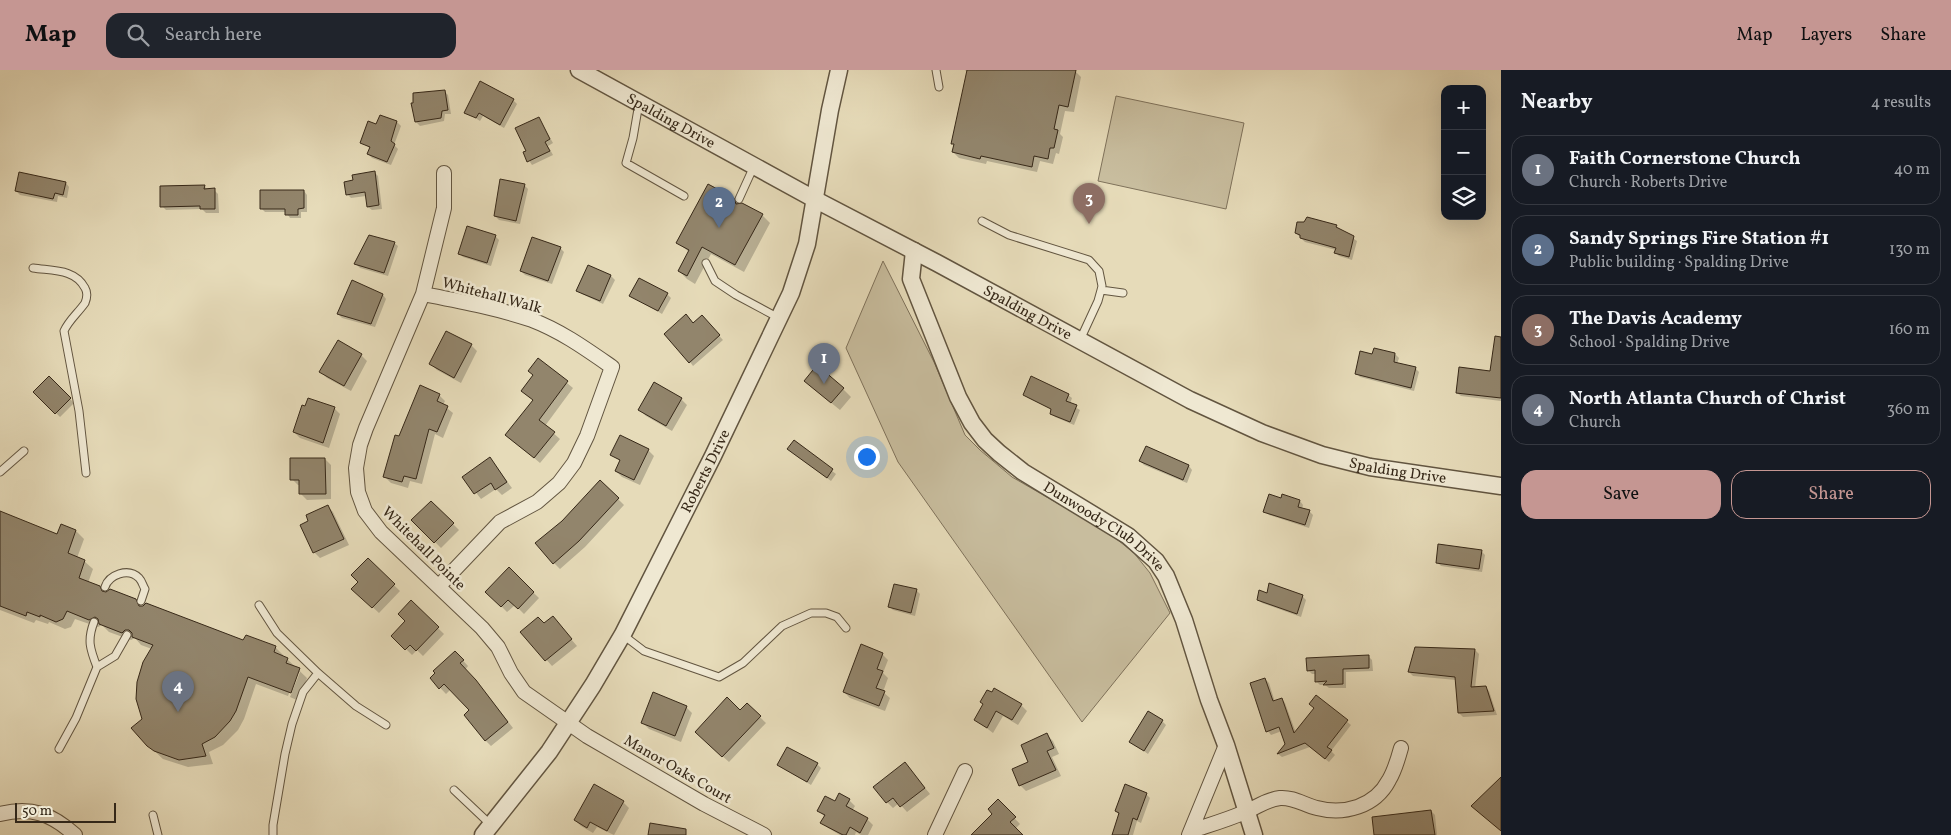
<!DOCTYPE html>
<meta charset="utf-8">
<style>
:root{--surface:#171b24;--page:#20242c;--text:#f1f3f6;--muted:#9ea1a6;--line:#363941;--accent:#c59692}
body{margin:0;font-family:Vollkorn,serif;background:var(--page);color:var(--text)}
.controls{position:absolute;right:15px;top:15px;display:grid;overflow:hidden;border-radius:10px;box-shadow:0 5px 20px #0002}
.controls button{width:45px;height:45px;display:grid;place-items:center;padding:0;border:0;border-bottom:1px solid var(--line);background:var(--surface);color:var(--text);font:25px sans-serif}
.scale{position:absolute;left:15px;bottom:12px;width:101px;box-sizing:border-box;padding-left:5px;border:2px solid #362818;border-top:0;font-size:14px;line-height:18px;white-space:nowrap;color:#362818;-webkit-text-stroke:4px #efe8d2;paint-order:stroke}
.you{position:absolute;left:866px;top:386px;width:18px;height:18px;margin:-12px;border:4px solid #fff;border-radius:50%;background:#1a73e8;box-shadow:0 0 0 8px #1a73e833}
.badge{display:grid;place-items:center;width:32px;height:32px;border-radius:50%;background:var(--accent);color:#fff;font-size:16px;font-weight:700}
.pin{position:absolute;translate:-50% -41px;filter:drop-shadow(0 1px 2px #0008)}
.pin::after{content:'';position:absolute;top:26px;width:18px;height:15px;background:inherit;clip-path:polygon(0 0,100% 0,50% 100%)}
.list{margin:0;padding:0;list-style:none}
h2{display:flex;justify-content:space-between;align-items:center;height:65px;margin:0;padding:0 20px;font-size:21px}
h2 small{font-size:16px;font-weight:400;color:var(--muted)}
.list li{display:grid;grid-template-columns:32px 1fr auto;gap:15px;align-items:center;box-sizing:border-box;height:70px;margin:0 10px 10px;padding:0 10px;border:1px solid var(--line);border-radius:15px}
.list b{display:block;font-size:19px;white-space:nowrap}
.list p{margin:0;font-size:16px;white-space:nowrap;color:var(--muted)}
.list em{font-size:16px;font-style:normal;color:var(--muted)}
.actions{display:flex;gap:10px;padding:15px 20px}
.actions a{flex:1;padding:11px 0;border:1px solid var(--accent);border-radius:15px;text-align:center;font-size:18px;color:var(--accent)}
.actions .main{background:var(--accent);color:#111}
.icon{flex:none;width:28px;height:28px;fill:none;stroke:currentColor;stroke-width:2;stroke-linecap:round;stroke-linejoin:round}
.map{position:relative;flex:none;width:1501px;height:765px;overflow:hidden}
header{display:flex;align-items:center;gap:30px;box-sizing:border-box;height:70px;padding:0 25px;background:var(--accent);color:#111}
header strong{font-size:24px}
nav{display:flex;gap:28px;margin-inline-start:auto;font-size:18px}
.search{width:350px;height:45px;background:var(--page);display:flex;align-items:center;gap:12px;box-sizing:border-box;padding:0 18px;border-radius:15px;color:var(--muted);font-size:19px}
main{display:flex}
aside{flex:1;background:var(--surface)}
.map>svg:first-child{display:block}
</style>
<header>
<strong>Map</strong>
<div class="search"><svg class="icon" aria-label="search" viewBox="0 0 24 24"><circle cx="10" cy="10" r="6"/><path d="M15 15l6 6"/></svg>Search here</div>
<nav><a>Map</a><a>Layers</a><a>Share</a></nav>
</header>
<main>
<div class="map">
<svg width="1501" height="765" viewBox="0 0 1501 765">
<rect width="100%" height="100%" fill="#e6dbb9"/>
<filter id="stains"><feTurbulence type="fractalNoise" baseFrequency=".004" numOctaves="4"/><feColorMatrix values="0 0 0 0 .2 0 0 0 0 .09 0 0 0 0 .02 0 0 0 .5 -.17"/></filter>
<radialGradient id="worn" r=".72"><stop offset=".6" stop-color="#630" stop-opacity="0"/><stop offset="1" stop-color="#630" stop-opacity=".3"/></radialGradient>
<path fill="#c8bd9e" stroke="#7f725b" d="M1116 26 1244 53 1226 139 1098 111Z
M883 191 934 292 965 365 980 380 1012 407 1109 463 1134 483 1150 503 1170 543 1082 652 898 392 846 278Z"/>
<path fill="#0003" d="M965 0H1072L1075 1 1081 7 1074 42 1065 41 1060 64 1063 67 1059 84 1056 83 1053 94 1040 91 1037 102 987 91 986 94 959 88 953 82 955 75 953 73 968 3Z
M444 21 448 25 451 44H445L444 51 420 56 416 52Z
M513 30 517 34 504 58 483 46 480 51 466 42Z
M381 46 397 52 401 56 394 75 398 79 391 95 372 88 368 84 371 79 361 72 377 56Z
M539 49 553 73 548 76 553 85 532 95 524 83 527 82Z
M374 102 378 106 382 139 372 140 368 137 366 126 351 128 347 124 355 111Z
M66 113 69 117 67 128 58 126 57 132 20 125 16 121Z
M524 115 528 119 520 154 499 150 495 146Z
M204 116 208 120H214L218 124 219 143H206L202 139 166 140 162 136Z
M304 121 307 125V142H301V148H290L286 142H265L261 138Z
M733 129 739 135 762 145 770 153 744 202 711 184 695 214 687 209 679 201 689 182 678 173Z
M1336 157 1357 171 1352 190 1339 186 1336 183V180L1305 172 1296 163Z
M495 166 499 170 491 196 463 187 459 183Z
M394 173 398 176 388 206 360 198 356 194Z
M560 178 564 182 552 214 525 205 521 201Z
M589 196 611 206 615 210 603 234 582 224 578 220Z
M353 212 383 225 386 229 375 257 342 248 338 244Z
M667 224 671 228 662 244 631 225Z
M702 247 723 270 693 296 690 292 693 254Z
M471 275 477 281 461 313 437 300 431 294Z
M1501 279V331L1461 326 1457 323 1491 302Z
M1395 284 1399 288 1397 294 1415 298 1419 302 1414 321 1360 307 1356 303 1373 286Z
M361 285 367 291 351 321 327 308 321 302Z
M538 289 573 318 545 356 560 369 540 393 507 365 534 331V306Z
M49 307 74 333 60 347 35 322Z
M814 319H843L851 327 840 340Z
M1024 324 1068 325 1072 328 1070 334 1080 340 1074 355 1055 347 1051 343 1052 340 1028 328Z
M439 325 445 331 443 335 453 343 443 368 435 364 422 414 410 411 408 418 391 413 385 407Z
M681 329 687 335 672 361 646 346 640 340Z
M334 338 340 344 329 378 300 368 294 362Z
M794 372 836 404 831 411 793 383Z
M648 380 654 386 640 415 622 407 616 401 621 392 612 384Z
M325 389 331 395V429L307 430 301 424V415H298L292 409Z
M490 389 512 418 502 425 496 419 481 429 464 407Z
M1140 391 1189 396 1192 400 1187 413 1144 395Z
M601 412 624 435 585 477 560 499 554 493 563 452Z
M1282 430 1300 431 1303 435 1302 439 1309 441 1313 445 1309 458 1269 445 1265 441Z
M431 432 459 460 441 478 413 450Z
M327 436 333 442 349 475 320 488 314 482 302 456 310 452Z
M0 442 58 465 62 456 76 461 84 469 77 488 84 491 93 499 88 513 99 517 106 524 135 531 142 537 244 572 275 577 283 585V587L287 589 307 608 299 631 290 627 300 602H297L288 626 256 614 244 649 238 660 223 675 209 682 213 694 188 697 163 689 148 675 144 649 152 579 141 575 135 568 131 570 109 562 102 555 98 557 75 549 71 557 65 559 49 552 48 554 36 550 34 553 0 540Z
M1481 481 1485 485 1482 502 1441 496 1437 492Z
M368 490 400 521 379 543 353 519 360 512Z
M509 499 539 528 524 544 515 535 507 542 487 522Z
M916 520 920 524 915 546 893 540 889 536Z
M1268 524 1302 526 1306 530 1301 547 1262 533 1258 530Z
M411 532 444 564 423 586 417 580 412 585 393 566 406 551Z
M545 554H558L577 576 552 596 522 562Z
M1416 578 1475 580 1479 584 1475 618 1485 617 1489 621 1497 645 1463 647 1459 643 1456 610 1413 606 1409 602Z
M455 582 468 596 465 600 482 618 513 658 491 676 485 670 471 641 451 619 446 624 431 608Z
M882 584 888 590 883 603 888 608 883 622 890 628 885 641 850 628 844 622Z
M1368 586 1372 590 1373 601 1346 602V618H1329L1325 615H1320L1316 611V604H1312L1308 600Z
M1265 609 1269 613 1275 632 1282 629 1285 633 1296 663 1316 639V627L1351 655 1331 681 1335 685 1329 692 1310 677 1282 687 1278 684 1286 675 1282 661 1271 665 1268 661Z
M747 635 766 653 729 692 702 668 740 642Z
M984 635H1021L1027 641 1018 655 1003 646 993 663 976 650Z
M686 637 692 643 681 672 649 659 643 653Z
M1162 651 1166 655 1148 684 1131 672Z
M1047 665 1053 671 1059 684 1052 687 1061 706 1026 721 1020 715 1030 693Z
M905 693 930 724 907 742 899 733 893 738 887 732Z
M817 694 821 698 811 715 778 695Z
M1146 724 1150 728 1141 753 1137 751 1133 765H1114L1120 745 1116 741Z
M849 730 855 736 852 741 867 749 873 755 868 765H861L856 762 855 765H840L828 758 822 753 825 747 818 740 835 733Z
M998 731 1020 754 1015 759 1021 765H981L994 744Z
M623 732 629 738 614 765 597 757 593 763 581 756 575 750Z
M1431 741 1435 745 1437 765H1375Z"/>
<path fill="#92856c" stroke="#362818" d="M967 0H1076L1068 37 1059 35 1054 59 1058 60 1054 78H1050L1048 89 1034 86 1032 97 981 86 980 89 952 82 954 74H951Z
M480 11 514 29 500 55 479 43 476 48 464 43Z
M445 20 448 40 442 41 441 48 415 52 411 33H413V23Z
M380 45 397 51 391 71 395 74 387 92 367 84 370 77 360 73 368 51 376 54Z
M539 47 550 69 545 72 550 81 527 92 523 82 526 81 515 58Z
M375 101 379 135 367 137 365 122 346 125 344 112 353 110 352 105Z
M19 102 66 112 63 125 55 123 53 129 15 121Z
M500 109 525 114 516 151 494 146Z
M708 114 734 128 736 134 742 133 763 144 735 195 702 177 687 206 678 201 689 180 676 173Z
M205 115 204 119 215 118V139H200V136L160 137V116Z
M260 120H304V138L298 139V145H285V139H260Z
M1307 147 1337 155 1336 157 1354 166 1349 187 1334 183 1336 178 1300 168V165L1295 163 1297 152H1304Z
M467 156 496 165 487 193 458 184Z
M369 165 395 172 384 203 354 194Z
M532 167 561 177 548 211 520 201Z
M588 195 611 205 600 231 576 221Z
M639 208 668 223 658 241 629 226Z
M352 210 383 224 371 254 337 244Z
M686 244 693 253 702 245 720 265 689 293 664 264Z
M446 261 472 274 454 308 429 294Z
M1495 266 1501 267V328L1456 323 1459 297 1490 301Z
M338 270 362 284 344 316 319 302Z
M1374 278 1395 283 1394 292 1416 297 1411 318 1355 304 1360 281 1372 284Z
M538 288 568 311 539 350 555 362 534 388 505 365 533 330 521 321 533 305 528 301Z
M817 295 844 318 831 333 804 311Z
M49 306 71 328 55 344 33 322Z
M1031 306 1069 324 1066 331 1077 335 1070 352 1050 344 1051 339 1023 325Z
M654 312 682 328 666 356 638 340Z
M420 315 440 324 437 331 448 336 437 362 429 359 416 409 404 406 402 412 383 407 395 365 399 366Z
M308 328 335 337 323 373 293 362 302 335 305 336Z
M620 365 649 379 634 410 615 401 620 390 610 385Z
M794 370 833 399 827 408 787 379Z
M1146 376 1189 395 1183 410 1139 391Z
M490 387 507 412 495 420 491 413 474 424 462 407Z
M290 388H325L326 424H299V410H290Z
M600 410 619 428 579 471 553 494 535 473 562 451Z
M1269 424 1281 428 1282 424 1300 430 1298 437 1310 440 1305 455 1263 442Z
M431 431 454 453 434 473 411 450Z
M328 435 344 469 313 483 300 455 308 451 306 445Z
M0 441 57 464 61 454 76 460 68 483 85 490 79 508 100 516 102 521 106 522 110 519 136 529 139 536H143L146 533 243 570 246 565 276 576 274 582 288 588 286 593 300 598 291 623 248 607 236 641 230 651 215 667 202 674 206 686 179 690 154 681 147 676 131 658 142 649 136 629 137 612 143 592 153 575 132 567V563L129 560H125L122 563 99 554 98 549 95 547 89 550 67 541 63 549 56 552 40 545V547L27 542 26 546 0 536Z
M1438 474 1482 480 1479 499 1436 493Z
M368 488 395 514 372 538 351 519 358 512 351 505Z
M509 497 534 522 518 539 508 530 501 537 485 522Z
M1269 513 1303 525 1297 544 1257 530 1259 520 1267 523Z
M894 514 917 519 911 543 888 537Z
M411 530 439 557 416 581 410 575 405 580 391 566 405 551 398 544Z
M553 546 572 569 545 591 520 562 538 547 544 553Z
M861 574 883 583 877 599 883 601 876 618 885 621 879 636 843 622Z
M1415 577 1475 579 1471 617 1486 616 1494 641 1458 643 1455 607 1408 602Z
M455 581 464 590 460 593 476 610 508 652 485 671 464 645 469 640 444 614 439 619 430 608 435 603 433 601Z
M1369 585V598L1343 599V614L1323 615 1327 611 1315 612V600L1307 601 1306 588Z
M1265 608 1273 631 1282 628 1294 663 1314 638 1309 634 1316 625 1348 650 1327 677 1332 680 1325 689 1305 673 1277 684 1285 674 1279 657 1266 662 1250 613Z
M994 618 1022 634 1012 650 996 641 987 658 974 650 983 634 980 632 987 620 992 622Z
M653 622 687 636 675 666 641 653Z
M727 627 740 640 747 633 761 646 722 687 695 662Z
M1148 641 1163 650 1144 681 1129 672Z
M1047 663 1054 678 1047 681 1056 700 1019 716 1012 699 1028 692 1021 675Z
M787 677 818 693 807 712 777 695Z
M905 692 925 718 900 737 893 728 886 733 873 717Z
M1501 707V761L1471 736Z
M594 714 624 731 607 761 590 752 587 758 574 750Z
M1125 714 1147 723 1137 750 1133 748 1128 765H1112L1119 743 1115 741Z
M839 723 850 729 846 736 868 748 860 763 850 757 846 765H843L820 753 825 745 817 741 825 726 835 731Z
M998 729 1016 747 1010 752 1023 765H971L992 744 988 739Z
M1431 740 1435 765H1374L1372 747Z
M650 753 686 759V765H648Z"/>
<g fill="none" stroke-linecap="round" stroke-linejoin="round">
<defs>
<path id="service" d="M936 0 939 17
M639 33 633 68 626 93 684 126
M739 129 754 96
M982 151 1009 165 1089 190 1099 201 1102 216 1101 220 1098 231 1080 270
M706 193 715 211 736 225 779 248
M33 198C53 201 75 199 85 218 88 223 87 228 85 233 78 243 69 250 64 261L79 341 86 403
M1101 220 1123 223
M0 402 24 381
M105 517C109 505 128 497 139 508 142 511 143 516 145 519L141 531
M259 535 277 563 318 603 356 636 386 655
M94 552C87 570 90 579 97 597
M623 565 644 581 719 607 743 593 782 556 811 543H826L837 547 846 558
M59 679 76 648 97 597 115 586 127 565
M454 720 491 755
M153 745 158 765
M273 765V755L285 684 292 654 303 622 318 603"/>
<path id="minor" d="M444 103V138L423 224 366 358 360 375 356 398 358 422 365 441 381 462 482 558 498 577 511 603 524 622 587 666 704 734 764 765
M423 224C459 231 497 238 532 250 561 261 586 279 612 297L587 366 574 393 559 413 537 432 500 452 439 516
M0 744C31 736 52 744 75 765
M1191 761C1209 755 1227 750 1245 742 1258 737 1265 730 1280 728 1294 727 1304 735 1317 738 1344 745 1375 737 1389 710 1395 700 1398 689 1401 678
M935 765 965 701
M1189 765 1226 675"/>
<g id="tertiary">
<path id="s1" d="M579 0 816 130 937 193 1190 330 1262 363 1322 385 1370 397 1501 416"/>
<path id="s2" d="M914 181 911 209 958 327 972 353 985 370 999 383 1023 402 1128 466 1156 491 1166 506 1184 550 1209 630 1226 675 1254 765"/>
<path id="s3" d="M483 765 549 682 593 615 623 564 713 386 791 223 807 174 830 40 839 0"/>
</g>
</defs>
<use href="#service" stroke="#625540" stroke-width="9"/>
<use href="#minor" stroke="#625540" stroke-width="16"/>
<use href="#tertiary" stroke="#625540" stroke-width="19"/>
<use href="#service" stroke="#efe8d2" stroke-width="7"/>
<use href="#minor" stroke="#efe8d2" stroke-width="14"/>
<use href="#tertiary" stroke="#efe8d2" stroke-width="16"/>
</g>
<g text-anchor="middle" stroke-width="5" stroke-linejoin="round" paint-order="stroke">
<g font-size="15" fill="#362818" stroke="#efe8d2">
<text dy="5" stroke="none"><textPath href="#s1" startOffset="105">Spalding Drive</textPath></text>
<text transform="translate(492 225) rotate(15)" y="5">Whitehall Walk</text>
<text dy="5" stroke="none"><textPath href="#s1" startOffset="510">Spalding Drive</textPath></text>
<text dy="5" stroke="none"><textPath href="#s1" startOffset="915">Spalding Drive</textPath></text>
<text dy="5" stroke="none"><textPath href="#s3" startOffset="428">Roberts Drive</textPath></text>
<text dy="5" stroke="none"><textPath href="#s2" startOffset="354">Dunwoody Club Drive</textPath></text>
<text transform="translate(424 478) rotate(45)" y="5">Whitehall Pointe</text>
<text transform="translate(678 699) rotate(30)" y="5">Manor Oaks Court</text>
</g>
</g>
<rect width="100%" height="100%" filter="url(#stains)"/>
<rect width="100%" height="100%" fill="url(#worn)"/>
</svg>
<div class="controls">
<button>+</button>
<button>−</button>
<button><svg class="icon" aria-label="layers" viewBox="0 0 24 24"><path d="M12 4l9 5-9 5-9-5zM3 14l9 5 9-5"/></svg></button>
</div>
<div class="scale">50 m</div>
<div class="you"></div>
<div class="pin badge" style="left:824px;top:314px;background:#6b7280">1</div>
<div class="pin badge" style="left:719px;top:158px;background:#5c6f8a">2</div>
<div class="pin badge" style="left:1089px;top:154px;background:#8d6e63">3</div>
<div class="pin badge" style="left:178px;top:642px;background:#6b7280">4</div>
</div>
<aside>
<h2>Nearby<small>4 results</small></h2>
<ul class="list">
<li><span class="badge" style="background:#6b7280">1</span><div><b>Faith Cornerstone Church</b><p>Church · Roberts Drive</p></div><em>40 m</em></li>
<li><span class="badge" style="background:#5c6f8a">2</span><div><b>Sandy Springs Fire Station #1</b><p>Public building · Spalding Drive</p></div><em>130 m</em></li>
<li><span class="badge" style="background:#8d6e63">3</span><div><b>The Davis Academy</b><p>School · Spalding Drive</p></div><em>160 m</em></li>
<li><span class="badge" style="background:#6b7280">4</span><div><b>North Atlanta Church of Christ</b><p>Church</p></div><em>360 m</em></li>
</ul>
<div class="actions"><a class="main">Save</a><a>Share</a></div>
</aside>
</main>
